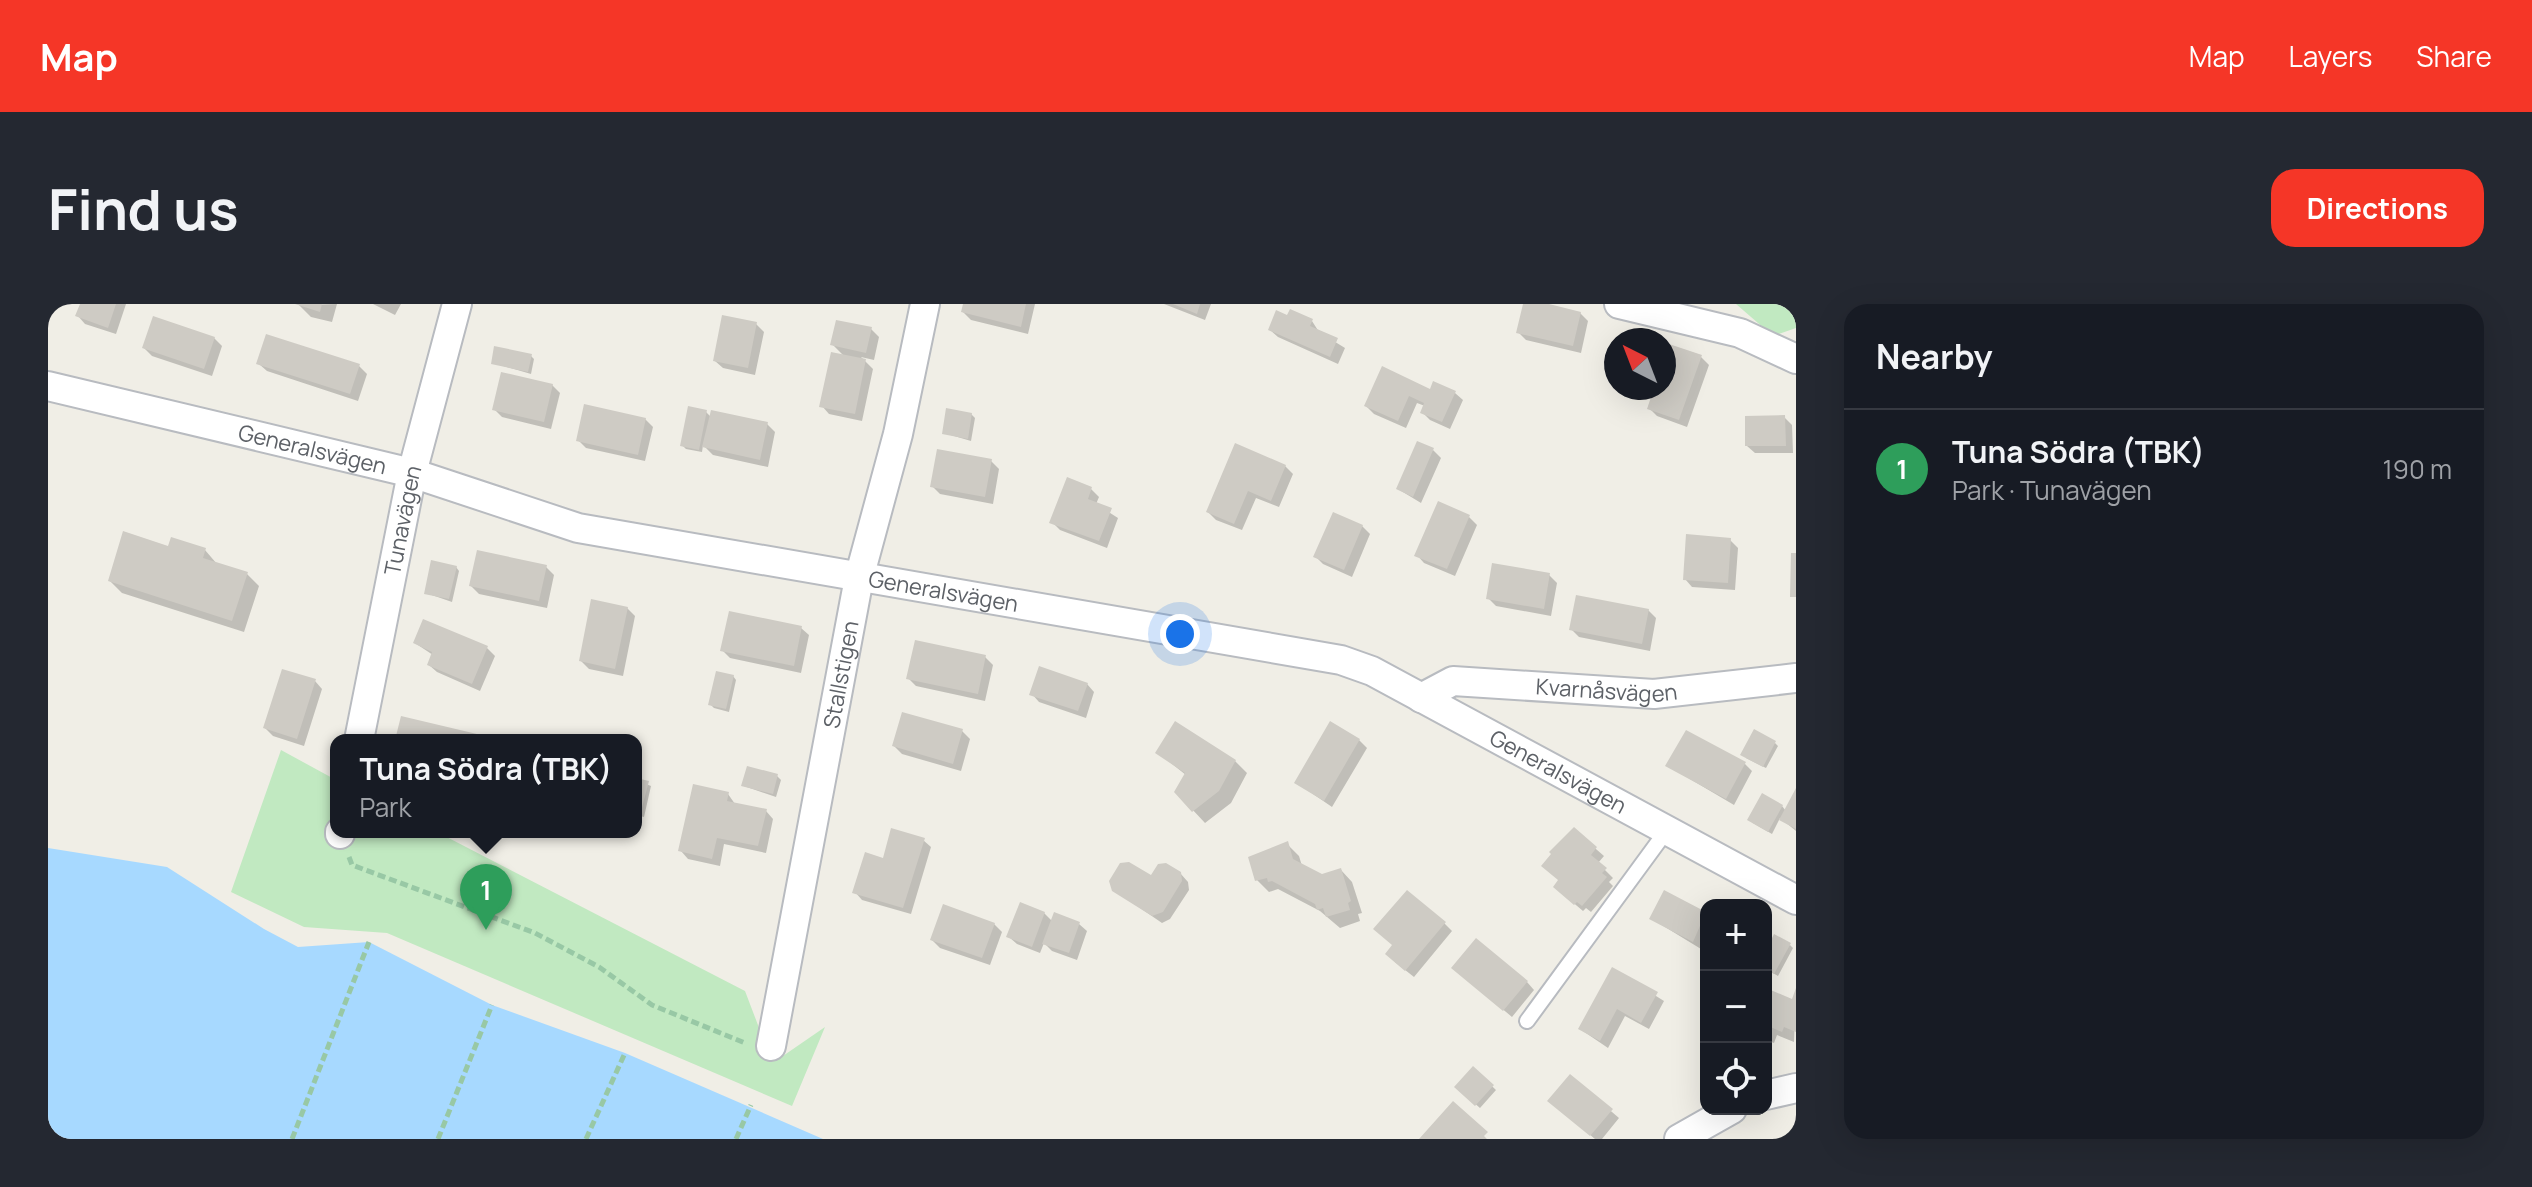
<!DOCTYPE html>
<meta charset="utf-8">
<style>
:root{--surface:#171b24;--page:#242831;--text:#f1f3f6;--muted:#9ea1a6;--line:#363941;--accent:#f53627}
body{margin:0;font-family:Manrope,sans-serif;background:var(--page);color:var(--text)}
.controls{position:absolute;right:24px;bottom:24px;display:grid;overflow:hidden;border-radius:16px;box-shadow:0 8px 32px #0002}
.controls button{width:72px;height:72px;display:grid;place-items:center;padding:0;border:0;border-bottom:2px solid var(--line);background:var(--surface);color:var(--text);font:40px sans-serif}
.compass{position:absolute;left:1556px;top:24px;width:72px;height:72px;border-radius:50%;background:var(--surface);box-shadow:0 8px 32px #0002;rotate:318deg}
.you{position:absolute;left:1132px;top:330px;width:28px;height:28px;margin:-20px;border:6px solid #fff;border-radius:50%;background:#1a73e8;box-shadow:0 0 0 12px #1a73e833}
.badge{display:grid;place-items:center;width:52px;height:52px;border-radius:50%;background:var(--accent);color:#fff;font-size:26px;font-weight:700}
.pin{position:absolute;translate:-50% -66px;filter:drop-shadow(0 2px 4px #0008)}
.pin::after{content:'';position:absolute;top:42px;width:28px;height:24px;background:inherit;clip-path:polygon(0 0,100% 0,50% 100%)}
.popup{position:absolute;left:282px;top:430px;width:312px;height:104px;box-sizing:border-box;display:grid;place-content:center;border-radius:16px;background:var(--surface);filter:drop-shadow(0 2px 6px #0005);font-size:26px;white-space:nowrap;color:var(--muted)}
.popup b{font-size:30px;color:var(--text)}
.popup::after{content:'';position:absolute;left:50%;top:100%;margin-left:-16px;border:16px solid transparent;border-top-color:var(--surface)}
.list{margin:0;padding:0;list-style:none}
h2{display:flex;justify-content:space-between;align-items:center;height:104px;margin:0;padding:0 32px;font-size:34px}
h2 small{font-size:26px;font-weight:400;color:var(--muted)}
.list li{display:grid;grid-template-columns:52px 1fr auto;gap:24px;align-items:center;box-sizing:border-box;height:120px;padding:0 32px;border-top:2px solid var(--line)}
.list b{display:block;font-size:30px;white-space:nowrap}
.list p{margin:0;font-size:26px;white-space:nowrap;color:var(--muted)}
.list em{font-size:26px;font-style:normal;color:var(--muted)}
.icon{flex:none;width:44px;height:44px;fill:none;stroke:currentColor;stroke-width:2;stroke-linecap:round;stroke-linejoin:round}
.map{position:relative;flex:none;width:1748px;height:835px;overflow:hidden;border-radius:24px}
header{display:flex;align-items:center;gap:48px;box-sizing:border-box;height:112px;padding:0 40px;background:var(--accent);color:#fff}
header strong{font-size:38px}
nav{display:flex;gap:44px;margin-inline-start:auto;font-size:28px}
.intro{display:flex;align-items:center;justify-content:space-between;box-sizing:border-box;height:192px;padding:0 48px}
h1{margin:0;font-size:56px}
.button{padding:20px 36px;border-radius:24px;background:var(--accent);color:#fff;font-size:28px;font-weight:700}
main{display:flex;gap:48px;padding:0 48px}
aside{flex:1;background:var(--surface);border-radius:24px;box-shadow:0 8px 32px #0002}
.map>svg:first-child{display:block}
</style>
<header>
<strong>Map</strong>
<nav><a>Map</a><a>Layers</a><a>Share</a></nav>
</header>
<div class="intro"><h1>Find us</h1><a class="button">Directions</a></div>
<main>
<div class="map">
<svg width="1748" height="835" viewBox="0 0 1748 835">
<rect width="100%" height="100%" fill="#f0eee6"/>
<path fill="#c1e9c1" d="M1688 0H1748V24L1725 32Z
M233 446 288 476V528H389L697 687 713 729 732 754 777 723 744 802 339 629 256 623 183 588Z"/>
<path fill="#a7d9ff" d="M0 544 119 563 216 625 250 643 321 638 444 701 577 749 775 835H0Z"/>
<path fill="#0003" d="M34 0H78L68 30 37 20 30 12Z
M289 0 284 18 263 13 251 1Z
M325 0H353L347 11Z
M917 0H987L980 30 923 16 915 8Z
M1116 0H1163L1157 16Z
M1477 0 1532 9 1540 17 1533 49 1478 36 1470 28Z
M1243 8 1264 17 1271 28 1297 44 1290 60 1230 33 1222 26Z
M708 20 716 28 707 71 675 64 667 57Z
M823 25 831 33 826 56 813 53 825 65 814 117 781 110 774 102 796 52 785 41Z
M166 34 174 42 164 72 104 52 96 44Z
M483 52 486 55 483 70 445 59Z
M1653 53 1661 61 1639 123 1609 112 1601 104 1608 84H1616V61Z
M211 60 311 62 319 70 310 97 219 67Z
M1335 65 1383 88 1407 89 1415 96 1402 125 1382 116 1374 108 1377 102 1369 99 1358 124 1326 110 1318 102Z
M504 81 512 89 503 125 454 113 446 105Z
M658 108 663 113 719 120 727 128 720 163 665 151 655 141 654 148 638 145 635 142Z
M923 110 927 114 923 137 896 129Z
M1736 113 1744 121 1745 149H1707L1699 142Z
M597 115 605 123 597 157 538 144 530 136Z
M1385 146 1393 154 1373 199 1350 185Z
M943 157 951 165 945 200 892 190 884 182Z
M1237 162 1245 170 1231 203 1208 194 1194 226 1168 216 1160 208Z
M1043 185 1051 193 1048 200 1070 214 1059 244 1012 226 1004 218Z
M1421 213 1429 221 1407 272 1376 259 1369 251Z
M1314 222 1322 230 1304 273 1275 260 1267 252Z
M124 235 157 246 169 260 199 270 211 282 196 328 74 289 62 277 121 244Z
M1682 236 1690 244 1687 286 1644 283 1637 275Z
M408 263 411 267 404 298 378 289Z
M498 263 506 271 499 304 431 290 423 282Z
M1501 271 1509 279 1503 312 1448 302 1440 294Z
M579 304 587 312 575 372 541 365 533 357Z
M1600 306 1608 314 1602 347 1531 333 1523 325Z
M753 324 761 331 753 369 682 354 674 346Z
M367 339 439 344 447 352 432 387 389 368 381 361 385 351Z
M937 353 945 361 937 397 868 382 861 375Z
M685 372 688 376 681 408 666 404 663 401Z
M267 377 274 385 256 442 225 432 217 424Z
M1039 380 1046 388 1038 414 991 398 984 390Z
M914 427 922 435 913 467 854 450 846 442Z
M1311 436 1319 444 1284 503 1249 479Z
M1727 439 1730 442 1718 464 1698 454Z
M1109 448 1187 457 1199 469 1183 499 1157 519 1128 488 1138 471Z
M1697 460 1704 467 1686 501 1620 462Z
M729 472 733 476 728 493 696 482Z
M588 476 603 482 596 513 588 511Z
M1748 489V527L1732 514 1724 530 1705 519 1734 502 1738 507Z
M680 490 687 500 718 507 725 515 718 549 676 540 672 562 640 555 633 547Z
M1526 526 1556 552 1550 559 1565 574 1561 578 1565 582 1543 608 1538 604 1535 607 1515 590 1506 550Z
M875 536 883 543 863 610 814 596 807 588Z
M1239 540 1251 552 1254 562 1274 572 1293 566 1304 578 1314 609 1310 610 1312 617 1292 624 1272 607 1230 585 1221 588 1209 576Z
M1132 569 1140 578 1141 586 1122 615 1114 619 1066 586Z
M1617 589 1658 611V636L1653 645 1604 615Z
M996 609 1004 617 1031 620 1039 627 1029 656 1004 647 996 639 992 649 969 640 961 633Z
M1396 619 1404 627 1366 673 1347 658Z
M946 620 954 628 942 661 892 644 884 636Z
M1742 641 1745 644 1730 672 1718 665V650Z
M1565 665 1616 697 1601 725 1577 712 1560 744 1532 725Z
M1414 671 1479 678 1486 686 1464 713Z
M1718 686 1745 697 1748 689 1746 738 1729 731 1726 739 1718 736Z
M1425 764 1448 786 1432 804 1408 783Z
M1522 772 1571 814 1554 835H1547L1510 804Z"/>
<path fill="#cecbc4" d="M32 0H68L60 24 27 12Z
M247 0H274L272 8Z
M915 0H978L973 23 913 8Z
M1125 0H1152L1149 10Z
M1475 0H1501L1533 8 1525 42 1468 29Z
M1242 5 1265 15 1262 22 1290 34 1282 53 1220 26 1228 6 1239 11Z
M674 11 709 18 700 64 665 57Z
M105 12 167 33 156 65 94 44Z
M788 16 824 23 818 49 782 41Z
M218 30 312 60 302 90 208 60Z
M1621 40 1654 51 1631 116 1599 105 1606 84H1616V55Z
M446 42 484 50 480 68 443 60Z
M783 48 818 55 807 110 771 103Z
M1334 62 1382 85 1385 77 1408 87 1394 118 1372 109 1376 99 1361 92 1350 117 1316 102Z
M453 68 505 80 496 118 444 106Z
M536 100 598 114 590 151 528 137Z
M640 102 659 106 651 146 632 142Z
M898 104 924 109 920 135 894 130Z
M663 106 720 118 712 156 654 143Z
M1737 111 1738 142H1697V112Z
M1369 137 1386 144 1365 193 1348 185Z
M1187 139 1238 161 1223 197 1200 187 1186 220 1158 208Z
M889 145 944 155 937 193 882 183Z
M1019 173 1044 183 1040 195 1064 204 1051 237 1001 219Z
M1390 197 1422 211 1399 265 1366 252Z
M1285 208 1315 221 1296 266 1265 253Z
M75 227 120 242 123 233 158 244 155 254 200 268 184 317 60 277Z
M1638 230 1683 234 1680 279 1635 276Z
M429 246 499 261 491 297 421 282Z
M1743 249H1748V293H1742Z
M383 256 409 262 401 295 376 290Z
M1444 259 1502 269 1496 305 1438 295Z
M1528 291 1601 305 1594 340 1521 326Z
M543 295 580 303 567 365 531 357Z
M681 307 754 322 746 362 672 347Z
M375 315 440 342 424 380 379 361 384 348 365 339Z
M867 336 938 351 930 390 858 375Z
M991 362 1040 379 1030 407 981 391Z
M234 365 268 375 249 435 215 424Z
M668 367 686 371 678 405 660 401Z
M854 408 915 425 905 460 844 442Z
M353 412 450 435V436H347Z
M1127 417 1188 456 1171 487 1144 508 1126 488 1137 469 1107 449Z
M1282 417 1312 435 1276 497 1246 479Z
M1706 425 1728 437 1715 463 1692 451Z
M1638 426 1698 458 1678 495 1617 462Z
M699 462 730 470 725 490 693 482Z
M588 474 601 477 592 511 588 510Z
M645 480 681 488 679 497 719 505 710 542 669 534 664 555 630 547Z
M1748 484V525L1731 516Z
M1714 489 1735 501 1720 528 1699 516Z
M1526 523 1549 543 1543 551 1559 564 1554 569 1559 573 1534 602 1529 598 1526 601 1505 583 1510 576 1493 562 1503 550 1501 548Z
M843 524 877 534 855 604 804 589 817 548 835 554Z
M1240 537 1245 555 1274 570 1293 564 1303 597 1300 599 1302 606 1278 613 1275 604 1269 606 1267 600 1224 577 1220 578 1219 574 1207 577 1200 553Z
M1081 558 1103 571 1110 560 1118 559 1133 568 1134 577 1115 608 1104 612 1064 587 1061 577 1072 559Z
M1359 586 1398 618 1357 667 1337 650 1344 641 1325 625Z
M1616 586 1658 608 1645 638 1601 615Z
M972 598 997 608 984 643 958 633Z
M895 600 947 619 934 654 882 636Z
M1006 608 1032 618 1021 649 994 640Z
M1726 630 1743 639 1726 670 1718 665V646Z
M1428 634 1480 677 1455 707 1403 664Z
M1564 663 1610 688 1593 719 1569 705 1552 737 1530 725Z
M1718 684 1744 695 1748 684V728L1736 723 1734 728 1718 721Z
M1425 762 1446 781 1427 802 1406 783Z
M1522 770 1565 805 1542 832 1499 797Z
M1405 797 1440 828 1436 832 1439 835H1371Z"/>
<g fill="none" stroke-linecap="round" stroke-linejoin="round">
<defs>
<path id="lane" d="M1479 717 1619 526"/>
<g id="street">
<path d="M1571 0 1692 29 1748 55"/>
<path id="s1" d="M0 82 364 169 530 224 1293 356 1324 367 1748 596"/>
<path id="s2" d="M1373 394 1405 377 1606 390 1748 374"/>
<path id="s3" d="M311 436 364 169 409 0"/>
<path d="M292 530V528"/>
<path id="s4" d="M723 742 811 274 850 130 877 0"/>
<path d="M1718 791 1748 784"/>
<path d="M1631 835 1684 805"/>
</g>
</defs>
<use href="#lane" stroke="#b8bbc0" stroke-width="18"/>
<use href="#street" stroke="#b8bbc0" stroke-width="32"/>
<path stroke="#98c8a5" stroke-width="5" stroke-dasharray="8 4" stroke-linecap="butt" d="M301 553 304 561 487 629 551 663 604 701 697 739
M244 835 321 638
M390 835 444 701
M538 835 577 749
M688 835 703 801"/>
<use href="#lane" stroke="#fff" stroke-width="14"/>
<use href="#street" stroke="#fff" stroke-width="28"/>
</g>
<g text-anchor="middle" stroke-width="6" stroke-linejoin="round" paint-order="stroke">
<g font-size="22" fill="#5d6167" stroke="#fff">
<text dy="8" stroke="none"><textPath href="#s1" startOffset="272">Generalsvägen</textPath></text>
<text dy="8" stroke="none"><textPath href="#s3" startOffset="224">Tunavägen</textPath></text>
<text dy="8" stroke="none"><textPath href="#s1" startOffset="920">Generalsvägen</textPath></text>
<text dy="8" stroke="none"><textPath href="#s4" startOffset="378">Stallstigen</textPath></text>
<text dy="8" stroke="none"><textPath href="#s2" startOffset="190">Kvarnåsvägen</textPath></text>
<text dy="8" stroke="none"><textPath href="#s1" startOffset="1568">Generalsvägen</textPath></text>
</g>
</g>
</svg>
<div class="controls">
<button>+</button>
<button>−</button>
<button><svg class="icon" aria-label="locate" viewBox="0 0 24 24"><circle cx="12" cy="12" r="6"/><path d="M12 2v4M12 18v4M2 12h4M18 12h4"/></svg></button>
</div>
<svg class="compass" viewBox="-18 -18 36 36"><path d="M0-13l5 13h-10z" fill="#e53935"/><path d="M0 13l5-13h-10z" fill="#9ea1a6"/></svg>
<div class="you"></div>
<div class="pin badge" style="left:438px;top:626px;background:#2e9e5b">1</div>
<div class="popup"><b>Tuna Södra (TBK)</b>Park</div>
</div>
<aside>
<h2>Nearby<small></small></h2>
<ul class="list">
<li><span class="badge" style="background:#2e9e5b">1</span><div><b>Tuna Södra (TBK)</b><p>Park · Tunavägen</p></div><em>190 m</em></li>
</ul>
</aside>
</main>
